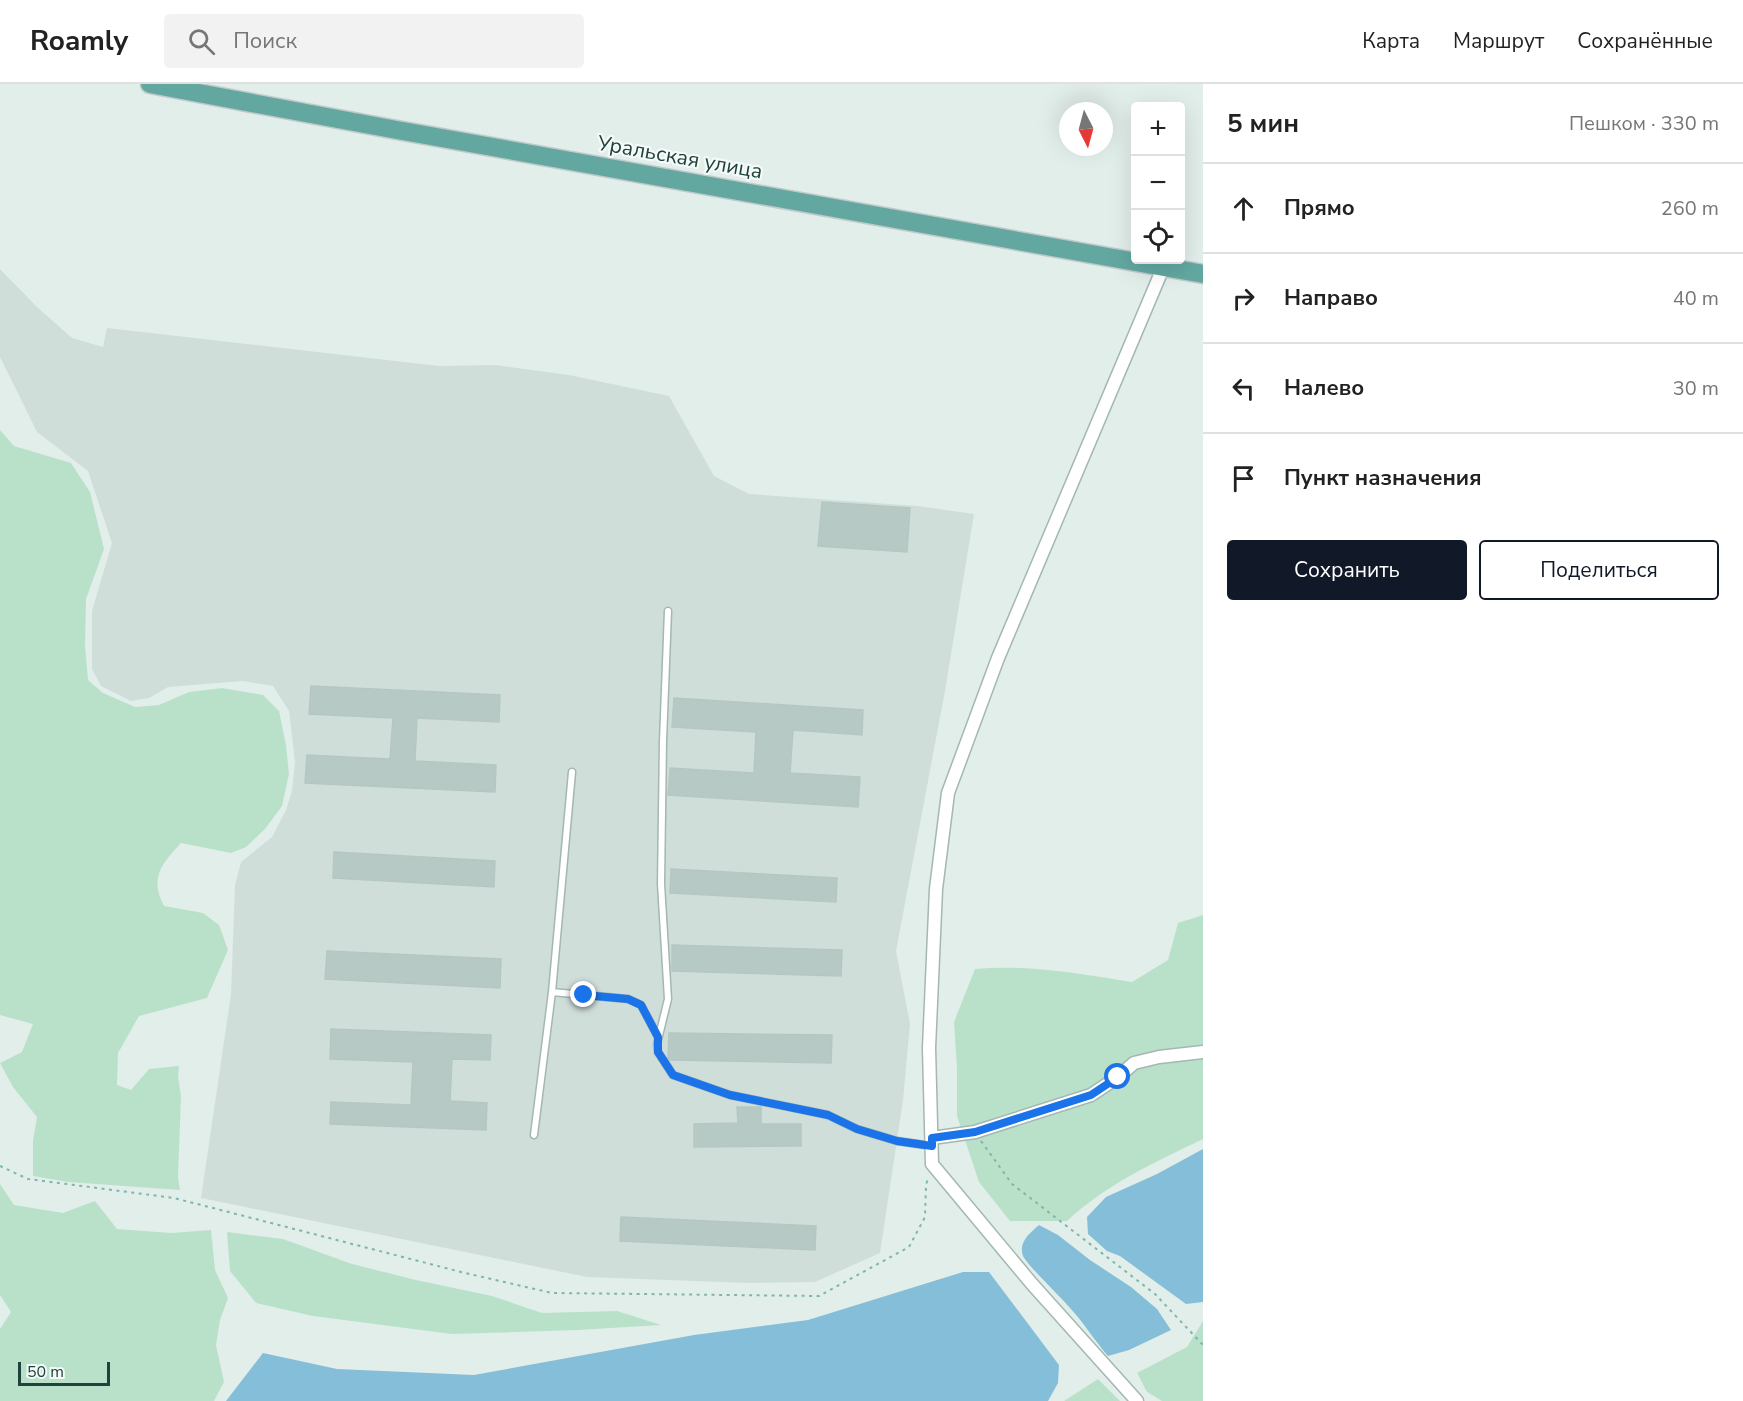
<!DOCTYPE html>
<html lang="ru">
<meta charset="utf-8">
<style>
:root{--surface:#fff;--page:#f2f2f2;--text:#222;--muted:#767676;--line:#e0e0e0;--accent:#111827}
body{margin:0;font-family:"Nunito Sans",sans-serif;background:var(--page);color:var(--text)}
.controls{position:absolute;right:18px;top:18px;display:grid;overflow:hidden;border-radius:6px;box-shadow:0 6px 24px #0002}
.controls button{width:54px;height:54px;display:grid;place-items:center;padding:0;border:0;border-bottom:2px solid var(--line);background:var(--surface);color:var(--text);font:30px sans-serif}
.compass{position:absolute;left:1059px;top:18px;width:54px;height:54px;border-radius:50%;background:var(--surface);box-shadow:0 6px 24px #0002;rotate:174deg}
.scale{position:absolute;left:18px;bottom:15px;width:92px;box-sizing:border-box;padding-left:6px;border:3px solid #20413d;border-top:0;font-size:16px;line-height:21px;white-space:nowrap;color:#20413d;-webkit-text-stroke:4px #f3faf7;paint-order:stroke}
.stop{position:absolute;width:18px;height:18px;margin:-14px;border:4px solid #1a73e8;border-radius:50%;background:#fff}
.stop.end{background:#1a73e8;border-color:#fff;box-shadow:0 2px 6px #0008}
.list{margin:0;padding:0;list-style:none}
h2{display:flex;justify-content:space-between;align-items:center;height:78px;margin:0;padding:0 24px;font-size:26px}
h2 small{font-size:20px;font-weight:400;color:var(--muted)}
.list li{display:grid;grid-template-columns:39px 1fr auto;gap:18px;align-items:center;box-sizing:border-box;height:90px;padding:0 24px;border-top:2px solid var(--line)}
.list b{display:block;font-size:22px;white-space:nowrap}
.list em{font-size:20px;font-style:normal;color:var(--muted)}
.actions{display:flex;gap:12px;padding:18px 24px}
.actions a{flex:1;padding:14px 0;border:2px solid var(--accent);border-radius:6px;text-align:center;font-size:21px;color:var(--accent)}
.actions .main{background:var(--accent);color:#fff}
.icon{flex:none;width:33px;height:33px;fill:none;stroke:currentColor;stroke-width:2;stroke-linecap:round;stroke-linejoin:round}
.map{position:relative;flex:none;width:1203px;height:1317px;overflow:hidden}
header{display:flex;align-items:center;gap:36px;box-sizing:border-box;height:84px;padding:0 30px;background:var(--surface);border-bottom:2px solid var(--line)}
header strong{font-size:28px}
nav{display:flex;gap:33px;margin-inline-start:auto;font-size:21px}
.search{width:420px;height:54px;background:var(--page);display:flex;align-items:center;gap:15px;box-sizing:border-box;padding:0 21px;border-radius:6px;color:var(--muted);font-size:22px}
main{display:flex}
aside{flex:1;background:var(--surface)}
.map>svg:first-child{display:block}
</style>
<header>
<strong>Roamly</strong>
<div class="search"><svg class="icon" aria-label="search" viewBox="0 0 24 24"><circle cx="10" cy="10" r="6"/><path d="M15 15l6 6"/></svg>Поиск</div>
<nav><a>Карта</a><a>Маршрут</a><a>Сохранённые</a></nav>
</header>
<main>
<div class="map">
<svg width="1203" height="1317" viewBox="0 0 1203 1317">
<rect width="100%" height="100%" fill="#e2eeea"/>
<path fill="#d0deda" d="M0 185 37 223 72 254 103 263 107 244 439 282 495 281 569 291 669 312 714 392 749 410 918 422 974 430 945 607 896 867 910 940 903 1016 880 1169 815 1198 749 1199 587 1193 201 1114 231 910 235 801 241 778 272 753 286 726 292 707 295 678 289 627 273 602 243 597 168 603 149 614 131 617 101 602 92 585V527L112 459 88 387 37 348 0 273Z"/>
<path fill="#b9e1ca" d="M0 346 14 362 71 379 90 408 104 465 86 515 85 562 88 596 103 609 135 623 159 621 189 608 222 604 263 611 279 627 286 661 289 690 282 722 265 745 246 763 231 769 181 759C162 780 149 793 164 822L203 829 219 841 228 866 207 914 139 932 118 969 117 1001 131 1006 149 985 179 982 178 993 181 1012 178 1093 180 1106 68 1098 33 1092V1057L37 1033 13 1003 0 979 22 968 33 940 0 931Z
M1203 831V1055C1154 1079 1108 1099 1067 1137H1010L979 1098 957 1032V984L954 938 975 885C1028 880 1080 890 1132 898L1168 876 1178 839Z
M0 1100 14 1121 63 1129 95 1117 117 1145 171 1149 211 1146 215 1186 228 1214 220 1236 216 1261 224 1298 214 1317H0V1245L11 1228 0 1211Z
M227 1148 283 1155 352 1180 416 1196 492 1212 542 1229 617 1227 661 1241 578 1246 452 1250 313 1232 256 1219 230 1187Z
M1203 1237V1317H1162L1147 1308 1137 1289 1187 1263Z
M1098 1295 1120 1317H1064Z"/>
<path fill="#85bed8" d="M1203 1065V1218L1186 1220 1120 1172 1107 1167 1088 1150 1087 1133 1106 1113 1157 1090Z
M1039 1141 1058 1151 1090 1176 1131 1203 1157 1225 1171 1246 1129 1266 1108 1272C1094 1256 1084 1239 1070 1224 1062 1214 1027 1181 1023 1172 1018 1158 1030 1149 1039 1141Z
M963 1188H989L1059 1281 1058 1299 1048 1317H226L263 1269 337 1285 474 1291 694 1251 808 1236Z"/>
<path fill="#b7c9c4" stroke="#b4c8c3" stroke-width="1.5" d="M822 418 910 424 907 468 818 462Z
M311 602 500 611 499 638 417 634 415 677 496 681 495 708 305 699 307 671 390 675 393 634 309 630Z
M674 614 863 626 862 651 793 646 790 689 860 693 858 723 668 711 670 684 754 689 756 648 672 643Z
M334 768 495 777 494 803 333 794Z
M671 785 837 794 836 818 670 809Z
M672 861 842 866 841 892 672 887Z
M327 867 501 875 500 904 325 895Z
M331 945 491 951 490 976 452 975 450 1017 487 1019 486 1046 330 1040 331 1018 411 1021 413 978 330 975Z
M669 949 832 951 831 979 670 976 668 974Z
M737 1023H761V1040H801V1062L694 1063V1040L738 1039Z
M621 1133 816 1142 815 1166 620 1157Z"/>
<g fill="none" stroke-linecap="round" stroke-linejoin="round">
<defs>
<path id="lane" d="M668 527 663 657 661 800 668 915 657 960 658 968 673 991 730 1011 828 1031 857 1045 897 1057 932 1062
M552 908 628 915 641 921 658 953
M534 1051 552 908 572 688"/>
<path id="street" d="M932 1054 975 1048 1091 1011 1118 993 1134 979 1159 973 1203 968
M1137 1317 1032 1200 932 1080 929 964 936 805 948 709 998 574 1163 184"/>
<path id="primary" d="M150 0 397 46 1203 190"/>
</defs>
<use href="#lane" stroke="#a4b7b3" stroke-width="9"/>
<use href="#street" stroke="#a4b7b3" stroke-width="15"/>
<use href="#primary" stroke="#c1cac9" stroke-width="21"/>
<path stroke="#7fb5ac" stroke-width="2" stroke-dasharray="3 4.5" stroke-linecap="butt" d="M981 1057 1012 1100 1155 1210 1203 1261
M0 1082 28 1095 174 1114 461 1188 552 1209 819 1212 909 1163 925 1133 926 1101 928 1094"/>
<use href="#lane" stroke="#fff" stroke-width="6"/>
<use href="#street" stroke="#fff" stroke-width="12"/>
<use href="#primary" stroke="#62a8a1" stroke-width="18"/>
</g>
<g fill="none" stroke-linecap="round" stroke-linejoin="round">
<path stroke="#1a73e8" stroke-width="8" d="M584 911 628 915 641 921 658 953V968L673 991 730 1011 828 1031 857 1045 897 1057 932 1062V1054L975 1048 1091 1011 1118 993"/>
</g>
<g text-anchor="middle" stroke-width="4.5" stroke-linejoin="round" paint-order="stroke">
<g font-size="21" fill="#20413d" stroke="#f3faf7">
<text transform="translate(680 73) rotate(10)" y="7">Уральская улица</text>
</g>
</g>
</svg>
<div class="controls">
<button>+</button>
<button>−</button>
<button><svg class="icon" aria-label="locate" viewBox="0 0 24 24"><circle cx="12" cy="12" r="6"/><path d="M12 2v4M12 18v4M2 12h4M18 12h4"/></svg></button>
</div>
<svg class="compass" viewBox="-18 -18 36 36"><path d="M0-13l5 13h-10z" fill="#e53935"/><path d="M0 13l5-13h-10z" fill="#767676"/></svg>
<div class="scale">50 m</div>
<div class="stop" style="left:1118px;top:993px"></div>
<div class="stop end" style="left:584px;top:911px"></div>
</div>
<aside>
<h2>5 мин<small>Пешком · 330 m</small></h2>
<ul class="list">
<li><svg class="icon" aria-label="ahead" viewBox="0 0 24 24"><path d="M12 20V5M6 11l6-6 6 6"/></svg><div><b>Прямо</b></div><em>260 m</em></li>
<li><svg class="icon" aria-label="right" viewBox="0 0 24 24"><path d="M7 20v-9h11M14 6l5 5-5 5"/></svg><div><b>Направо</b></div><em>40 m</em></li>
<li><svg class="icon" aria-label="left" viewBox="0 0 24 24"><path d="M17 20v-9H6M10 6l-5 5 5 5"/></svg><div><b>Налево</b></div><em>30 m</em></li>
<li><svg class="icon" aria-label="arrive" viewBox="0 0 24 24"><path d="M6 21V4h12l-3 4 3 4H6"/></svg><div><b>Пункт назначения</b></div></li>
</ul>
<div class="actions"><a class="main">Сохранить</a><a>Поделиться</a></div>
</aside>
</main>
